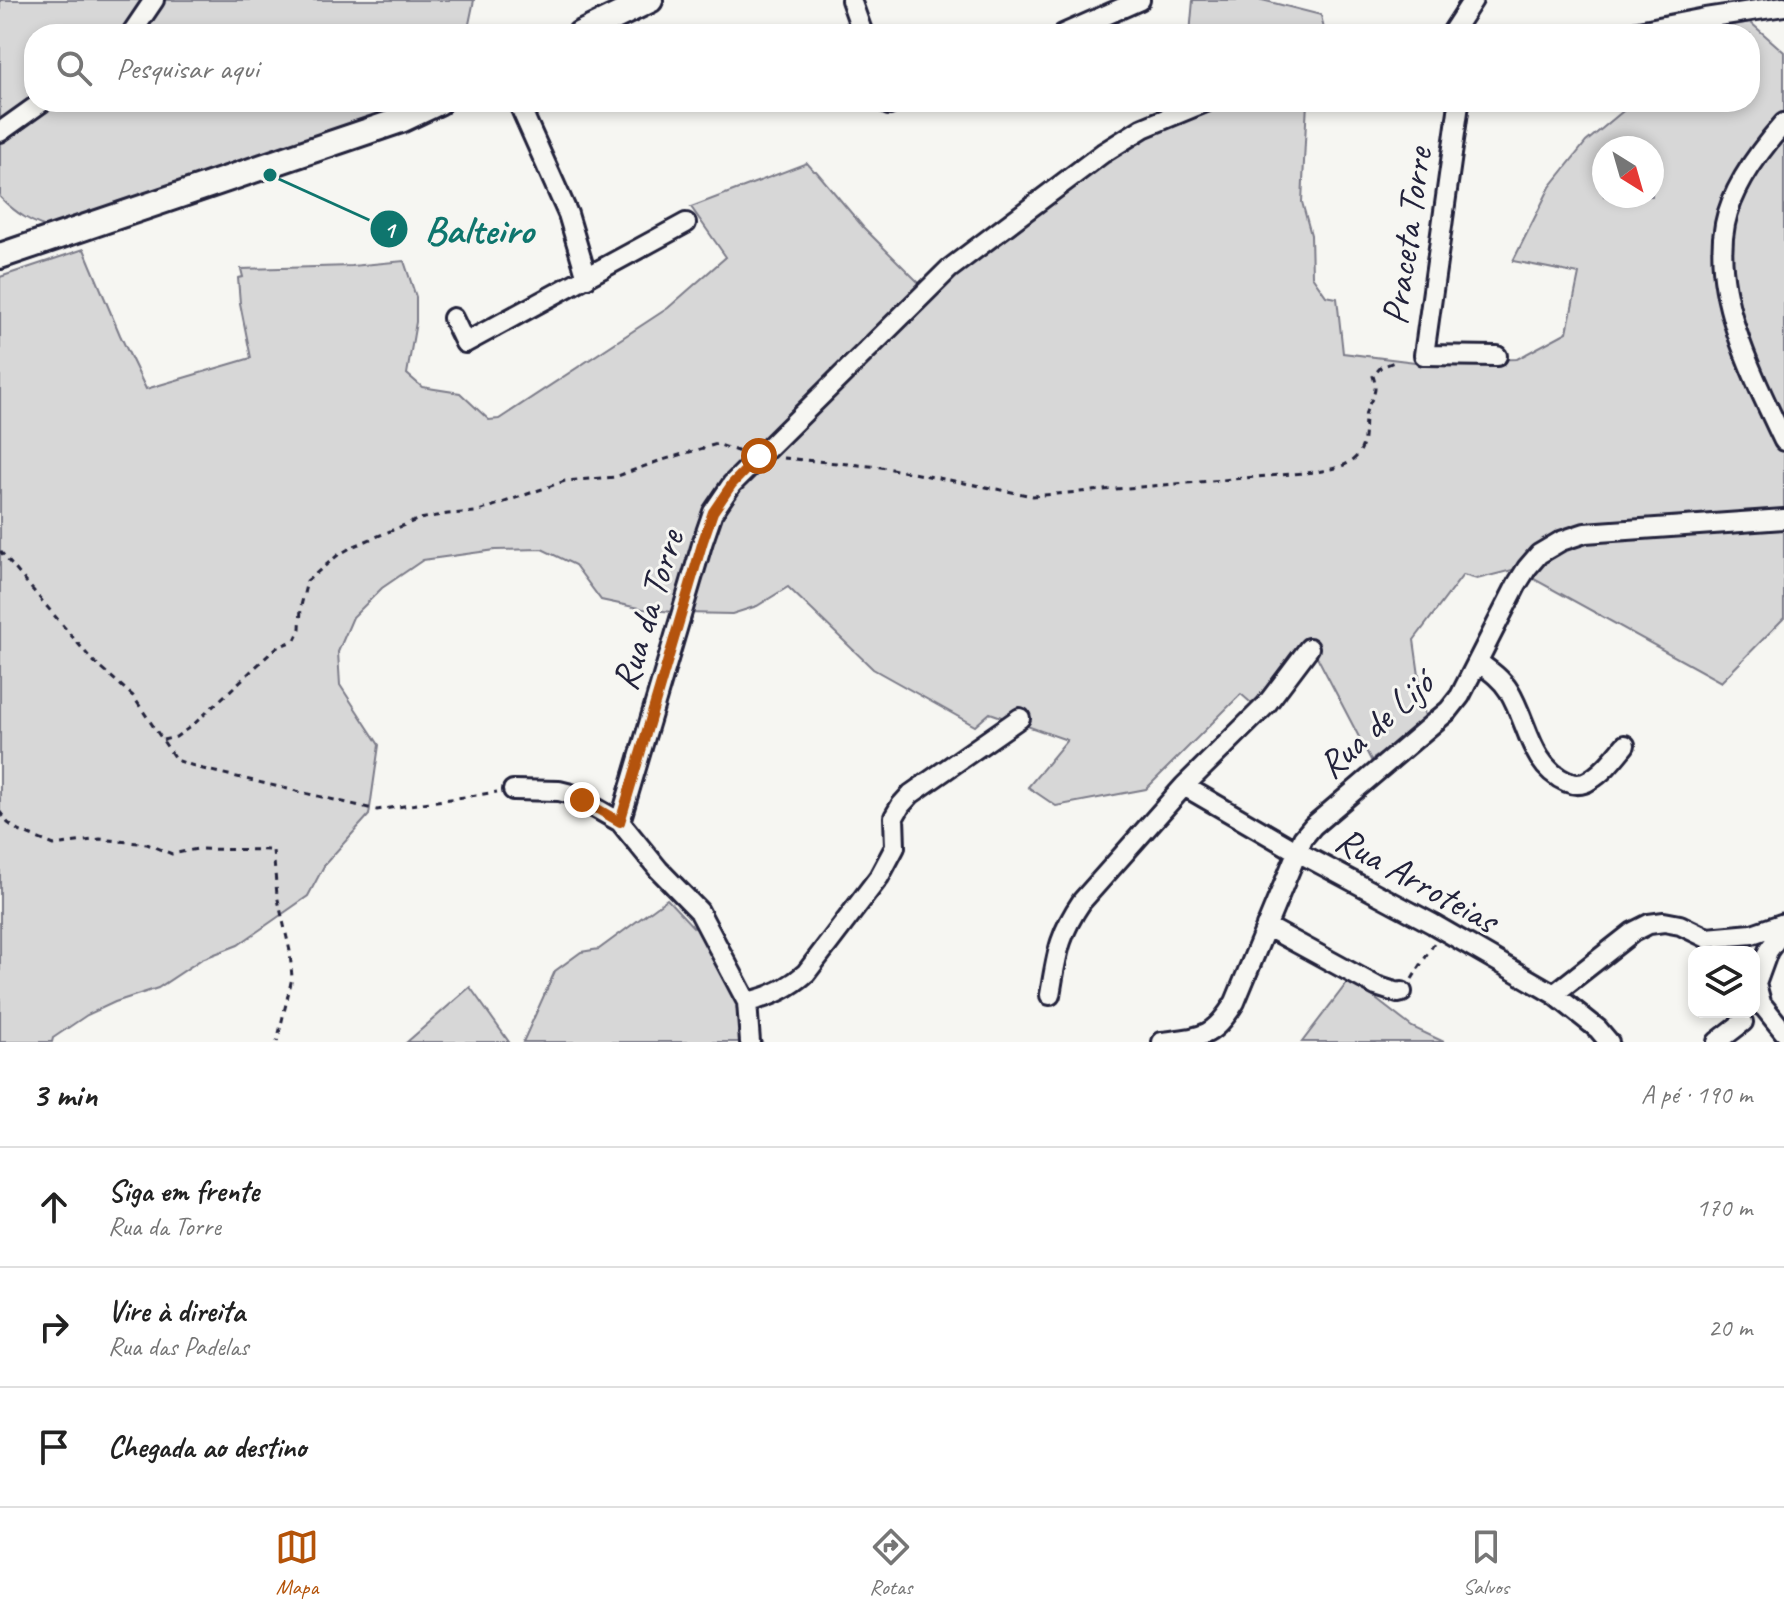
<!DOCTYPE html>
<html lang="pt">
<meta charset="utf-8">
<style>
:root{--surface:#fff;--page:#f6f6f6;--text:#222;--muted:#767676;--line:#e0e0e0;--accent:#b45309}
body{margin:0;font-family:Caveat,sans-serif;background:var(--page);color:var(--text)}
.controls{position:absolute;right:24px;bottom:24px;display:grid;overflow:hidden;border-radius:16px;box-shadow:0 4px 12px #0003}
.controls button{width:72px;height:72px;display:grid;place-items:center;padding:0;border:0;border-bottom:2px solid var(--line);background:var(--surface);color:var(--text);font:40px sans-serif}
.compass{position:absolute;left:1592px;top:136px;width:72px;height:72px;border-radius:50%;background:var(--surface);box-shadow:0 4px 12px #0003;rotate:143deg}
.stop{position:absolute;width:24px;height:24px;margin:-18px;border:6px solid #b45309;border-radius:50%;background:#fff}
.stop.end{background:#b45309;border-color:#fff;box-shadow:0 2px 8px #0008}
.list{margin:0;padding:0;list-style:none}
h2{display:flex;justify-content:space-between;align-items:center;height:104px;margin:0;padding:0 32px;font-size:34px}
h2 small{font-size:26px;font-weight:400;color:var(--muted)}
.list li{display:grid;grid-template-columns:52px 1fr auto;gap:24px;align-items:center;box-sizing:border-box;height:120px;padding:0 32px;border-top:2px solid var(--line)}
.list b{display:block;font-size:30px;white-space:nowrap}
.list p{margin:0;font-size:26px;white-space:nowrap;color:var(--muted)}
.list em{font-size:26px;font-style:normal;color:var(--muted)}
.icon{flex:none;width:44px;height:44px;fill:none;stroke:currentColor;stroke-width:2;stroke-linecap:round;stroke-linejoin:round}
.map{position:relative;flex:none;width:1784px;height:1042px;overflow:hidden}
.search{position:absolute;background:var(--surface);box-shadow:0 4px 12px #0003;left:24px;right:24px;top:24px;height:88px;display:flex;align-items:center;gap:20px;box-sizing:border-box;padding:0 28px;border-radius:32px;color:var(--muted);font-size:30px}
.sheet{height:464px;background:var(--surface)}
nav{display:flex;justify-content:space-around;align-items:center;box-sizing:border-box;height:112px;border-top:2px solid var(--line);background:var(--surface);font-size:22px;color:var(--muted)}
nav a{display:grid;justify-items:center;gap:4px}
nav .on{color:var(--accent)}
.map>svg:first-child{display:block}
</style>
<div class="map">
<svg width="1784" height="1042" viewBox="0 0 1784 1042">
<rect width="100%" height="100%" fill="#f6f6f2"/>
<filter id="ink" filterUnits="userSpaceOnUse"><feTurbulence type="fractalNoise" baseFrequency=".0125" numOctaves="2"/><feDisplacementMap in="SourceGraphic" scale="16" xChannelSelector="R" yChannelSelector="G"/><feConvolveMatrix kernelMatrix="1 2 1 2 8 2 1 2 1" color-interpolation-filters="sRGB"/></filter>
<g filter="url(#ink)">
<path fill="#d7d7d7" stroke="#7c7c89" stroke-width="2" fill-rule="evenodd" d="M0 0H474L469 24 474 34H34V102H412L335 132 55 230C32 223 16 214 0 197Z
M1193 0H1262L1321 15 1325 34H1190Z
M1750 22 1784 52V618L1721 682 1516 569 1477 579 1463 575 1414 640 1426 725 1371 760 1310 643 1257 708 1241 694 1146 789 1056 806 1028 787 1067 740 990 713 975 726 873 669 788 587 757 606 732 614 683 613 643 609 601 600 575 565 542 549 495 550 423 560 382 588 353 617 338 652 340 685 379 745 369 815 325 864 308 896 238 945 202 959 158 988 115 1002 87 1015 53 1038 52 1042H0V277L84 249 120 335 146 389 251 358 240 303 238 278 243 277 241 269 352 266 404 261 416 297V322L407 374 422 387 460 393 489 420 499 419 668 308 726 257 691 207 807 163 814 171H816L863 227 927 291 1184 102H1307L1302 202 1311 235 1312 276 1326 296 1337 298 1343 353 1415 362 1517 359 1567 332 1579 274 1513 261 1550 187 1586 142 1634 102H1750V34H1692ZM1604 148H1652V196H1604Z
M667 899 694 928 699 924 726 972 741 1014 762 1042H523L555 971 581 952 599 949Z
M1350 979 1412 1027 1444 1042H1302Z
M470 987 509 1042H407Z"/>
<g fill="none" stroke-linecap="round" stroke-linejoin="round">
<defs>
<path id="street" d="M851 0 863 34
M131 34 154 0
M1063 34 1140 0
M1451 34 1473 0
M1623 34 1705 18 1784 6
M518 102 568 214 587 278
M888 102 889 105 896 102
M1457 102 1459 104 1424 355 1497 356
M1784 123C1761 149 1732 188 1725 224 1711 295 1754 378 1784 441
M0 132 42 102
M453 318 465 343 686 223
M1478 662C1489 670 1501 678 1509 691 1528 722 1530 766 1567 782 1575 785 1583 785 1590 780 1604 772 1615 757 1625 745
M1184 786 1296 851 1433 924 1554 994 1598 1029 1609 1042
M513 790 559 791 571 794 620 822
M1266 926 1376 986 1398 993 1402 992
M1554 994 1633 932 1649 924 1664 922 1680 925 1707 938 1752 934 1784 923
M1050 995C1057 955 1058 936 1082 901L1184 786 1266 705 1309 648
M1756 997 1784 1032
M747 1002C770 997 788 989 806 973L879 877 895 847 894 817 901 805 911 794 1020 718
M1762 1006 1756 984 1768 951 1784 929
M750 1042 747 1002 699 911 659 870 620 822 703 541 713 512 732 484 949 269 1103 153 1143 128 1206 102
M1162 1042C1202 1037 1213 1038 1235 1002L1303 838 1313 826 1449 710 1460 696 1517 584 1527 568 1539 554 1561 541 1585 533 1784 519
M1717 1042 1743 1022"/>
<path id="secondary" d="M580 34 650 0
M0 256 401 120 439 102"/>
</defs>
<use href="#street" stroke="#22223b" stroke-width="24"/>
<use href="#secondary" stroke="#22223b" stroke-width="30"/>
<path stroke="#22223b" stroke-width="3" stroke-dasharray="6 6" stroke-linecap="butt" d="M783 458 881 467 1033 496 1316 472C1338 468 1361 465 1364 438 1365 430 1364 421 1366 412 1371 397 1379 393 1373 376L1381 367 1397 361
M0 551 92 660 133 696 176 760 203 769 377 810 497 792
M163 740 176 737 193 725 276 648 295 640 300 629 301 606 307 581 338 555 354 546 419 519 448 514 476 512 565 481 615 477 656 462 717 444 740 452
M0 812 8 823 19 831 54 845 100 839 147 844 172 854 197 849 273 850 277 895 290 951 292 978 277 1042
M1412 979 1435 942"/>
<use href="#street" stroke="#f6f6f2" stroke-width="18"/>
<use href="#secondary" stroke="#f6f6f2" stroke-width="24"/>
</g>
</g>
<g fill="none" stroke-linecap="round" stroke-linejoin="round" filter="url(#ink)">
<path stroke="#b45309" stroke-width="10" d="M582 800 620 822 703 541 713 512 732 484 759 456"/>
</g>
<g text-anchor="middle" stroke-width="6" stroke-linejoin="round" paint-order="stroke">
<g font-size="38" fill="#22223b" stroke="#f6f6f2">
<text transform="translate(1406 236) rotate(-82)" y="13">Praceta Torre</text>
<text transform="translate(647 610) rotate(-73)" y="13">Rua da Torre</text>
<text transform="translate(1375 724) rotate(-42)" y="13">Rua de Lijó</text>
<text transform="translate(1417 879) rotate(29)" y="13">Rua Arroteias</text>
</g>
</g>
<path fill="none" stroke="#0f766e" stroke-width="3" d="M270 175L389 229"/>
<g fill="#0f766e" stroke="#f6f6f2" stroke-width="3">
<circle cx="270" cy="175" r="8"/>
<circle cx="389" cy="229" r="20"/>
</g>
<g font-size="24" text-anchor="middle" font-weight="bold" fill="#fff">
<text x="389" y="238">1</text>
</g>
<g font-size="40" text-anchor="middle" font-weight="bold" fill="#0f766e" stroke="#f6f6f2" stroke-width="6" stroke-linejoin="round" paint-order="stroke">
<text x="479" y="243">Balteiro</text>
</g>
</svg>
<div class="controls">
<button><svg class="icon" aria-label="layers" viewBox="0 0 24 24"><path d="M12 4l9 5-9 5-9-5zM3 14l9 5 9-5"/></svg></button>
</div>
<svg class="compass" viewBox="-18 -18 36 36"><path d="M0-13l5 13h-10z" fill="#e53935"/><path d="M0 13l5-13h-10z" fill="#767676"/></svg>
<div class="stop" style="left:759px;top:456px"></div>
<div class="stop end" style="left:582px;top:800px"></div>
<div class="search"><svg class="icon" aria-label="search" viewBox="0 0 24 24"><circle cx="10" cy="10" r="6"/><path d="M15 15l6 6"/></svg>Pesquisar aqui</div>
</div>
<section class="sheet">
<h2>3 min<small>A pé · 190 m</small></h2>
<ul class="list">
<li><svg class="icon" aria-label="ahead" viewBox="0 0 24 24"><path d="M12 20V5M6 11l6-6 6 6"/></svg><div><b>Siga em frente</b><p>Rua da Torre</p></div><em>170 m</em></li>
<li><svg class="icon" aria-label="right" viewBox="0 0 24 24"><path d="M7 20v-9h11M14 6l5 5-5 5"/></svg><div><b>Vire à direita</b><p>Rua das Padelas</p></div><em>20 m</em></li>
<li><svg class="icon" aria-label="arrive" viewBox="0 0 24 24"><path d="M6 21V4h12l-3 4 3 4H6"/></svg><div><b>Chegada ao destino</b></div></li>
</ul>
</section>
<nav>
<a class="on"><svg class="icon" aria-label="map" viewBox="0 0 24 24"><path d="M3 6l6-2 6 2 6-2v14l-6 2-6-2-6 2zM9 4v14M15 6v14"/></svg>Mapa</a>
<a><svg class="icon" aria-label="directions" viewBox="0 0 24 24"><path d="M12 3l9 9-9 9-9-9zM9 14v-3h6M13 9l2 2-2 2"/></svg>Rotas</a>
<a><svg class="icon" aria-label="saved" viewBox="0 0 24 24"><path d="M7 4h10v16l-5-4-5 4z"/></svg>Salvos</a>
</nav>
